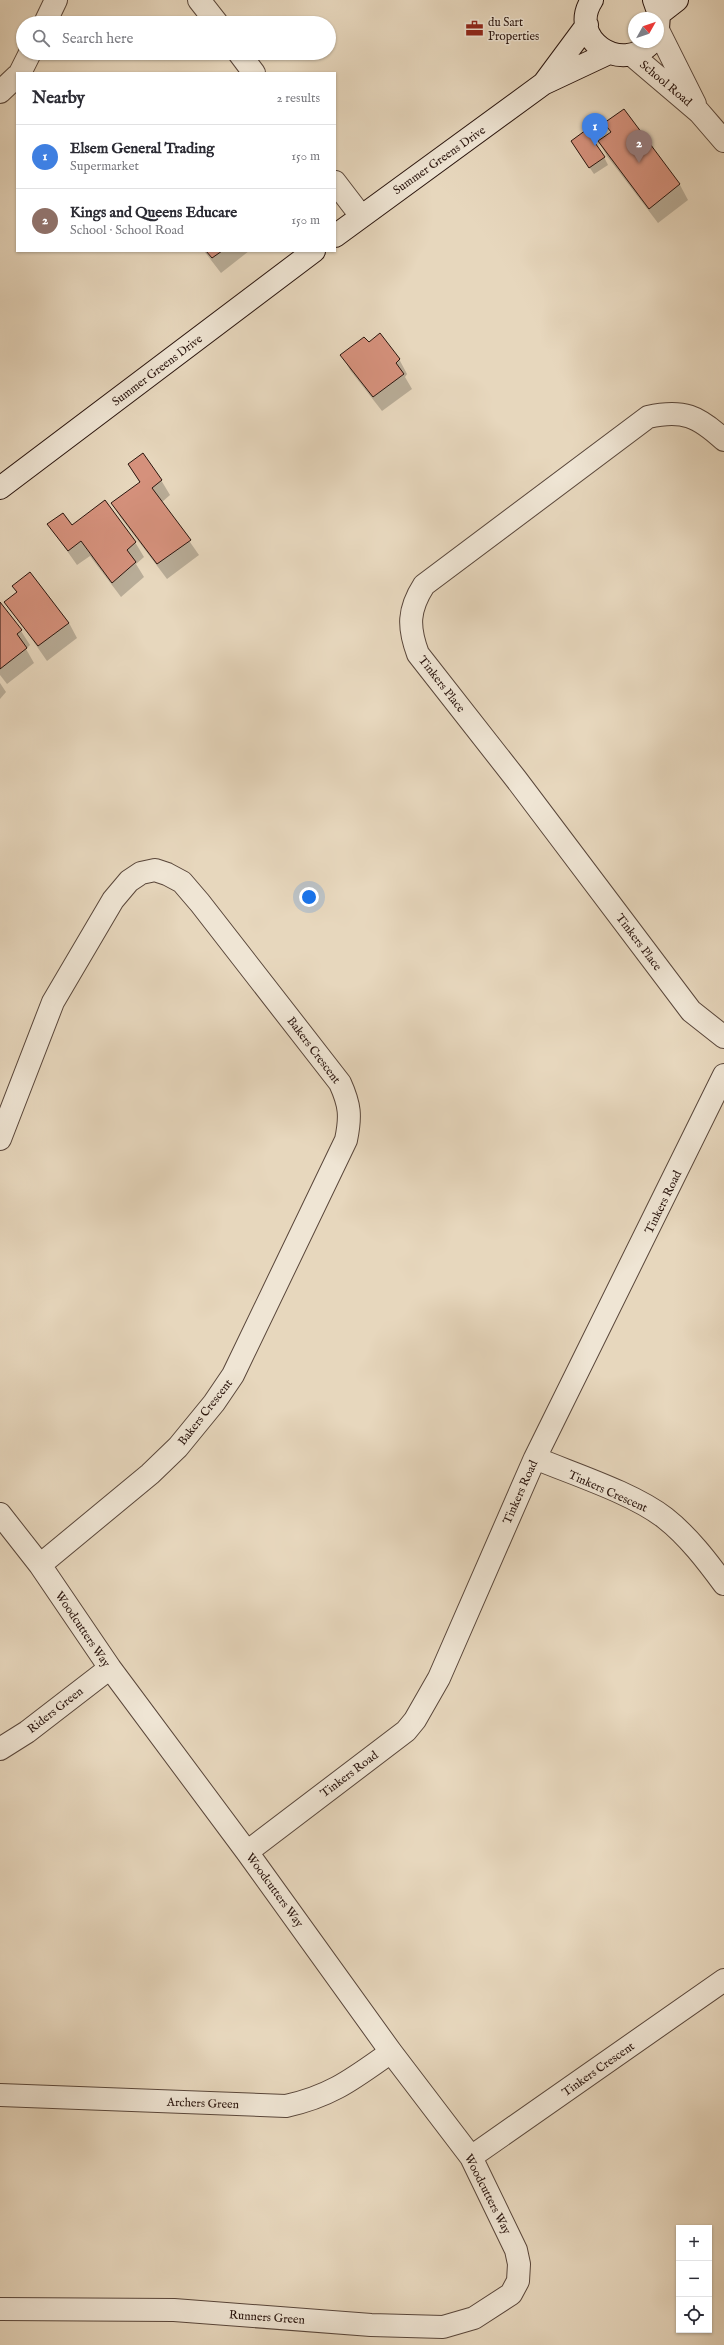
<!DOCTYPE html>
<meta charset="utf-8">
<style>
:root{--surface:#fff;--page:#f7f7f7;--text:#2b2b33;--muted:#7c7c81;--line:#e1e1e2;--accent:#8f2418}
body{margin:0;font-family:"IM FELL English",serif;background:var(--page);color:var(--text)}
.controls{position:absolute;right:12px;bottom:12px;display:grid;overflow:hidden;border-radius:0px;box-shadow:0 1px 3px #0004}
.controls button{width:36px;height:36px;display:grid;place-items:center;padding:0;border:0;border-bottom:1px solid var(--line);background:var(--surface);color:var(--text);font:20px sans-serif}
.compass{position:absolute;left:628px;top:12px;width:36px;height:36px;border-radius:50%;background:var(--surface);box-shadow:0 1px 3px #0004;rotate:50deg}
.you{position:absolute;left:309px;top:897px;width:14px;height:14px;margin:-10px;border:3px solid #fff;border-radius:50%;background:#1a73e8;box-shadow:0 0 0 6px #1a73e833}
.badge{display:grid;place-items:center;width:26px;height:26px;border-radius:50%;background:var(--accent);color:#fff;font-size:13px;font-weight:700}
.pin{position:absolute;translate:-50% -33px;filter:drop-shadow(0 1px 2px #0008)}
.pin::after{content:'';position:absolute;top:21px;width:14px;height:12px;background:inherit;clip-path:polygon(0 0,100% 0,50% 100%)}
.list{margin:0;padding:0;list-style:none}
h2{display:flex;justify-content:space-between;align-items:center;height:52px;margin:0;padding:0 16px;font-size:17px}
h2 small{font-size:13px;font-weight:400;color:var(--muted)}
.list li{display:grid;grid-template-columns:26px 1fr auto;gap:12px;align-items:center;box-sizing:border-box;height:64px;padding:0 16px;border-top:1px solid var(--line)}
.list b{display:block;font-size:15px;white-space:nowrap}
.list p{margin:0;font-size:13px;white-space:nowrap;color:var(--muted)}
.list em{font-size:13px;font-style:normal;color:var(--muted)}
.icon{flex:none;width:22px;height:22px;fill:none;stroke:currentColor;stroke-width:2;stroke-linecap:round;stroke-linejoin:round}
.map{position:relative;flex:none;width:724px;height:2345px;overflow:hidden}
.search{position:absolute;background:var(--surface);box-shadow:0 1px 3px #0004;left:16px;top:16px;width:320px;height:44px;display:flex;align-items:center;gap:10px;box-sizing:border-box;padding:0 14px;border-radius:22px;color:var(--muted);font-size:15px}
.panel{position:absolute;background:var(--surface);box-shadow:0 1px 3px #0004;left:16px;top:72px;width:320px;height:180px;border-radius:0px}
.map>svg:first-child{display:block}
</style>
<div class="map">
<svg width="724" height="2345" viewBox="0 0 724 2345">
<rect width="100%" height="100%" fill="#e7d7bd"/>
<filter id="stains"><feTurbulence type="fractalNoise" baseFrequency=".005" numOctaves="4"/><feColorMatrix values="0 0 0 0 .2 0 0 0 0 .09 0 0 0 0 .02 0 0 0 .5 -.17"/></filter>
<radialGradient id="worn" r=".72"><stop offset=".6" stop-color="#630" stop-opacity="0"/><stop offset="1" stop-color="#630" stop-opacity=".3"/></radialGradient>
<path fill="#0003" d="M624 110 680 185 688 200 658 223 607 156 599 142 611 133 606 124Z
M576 148 604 157 608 165 594 174Z
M204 251H249L221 273Z
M368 343 399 359 407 374 405 377 412 389 382 411 350 370 342 355Z
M129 465 161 480 170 495 162 502 199 555 167 579 121 518 112 504 140 483Z
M48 524 71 526 135 542 144 557 136 564 144 577 121 597 90 556 77 565Z
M30 573 69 623 77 638 47 661 6 602 17 593 13 587Z
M0 604 21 631 30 645 26 649 34 663 7 684 0 675Z
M0 683 6 692 0 699Z"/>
<path fill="#d5917c" stroke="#2a150e" d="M624 109 680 184 649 209 598 141 611 132 604 123Z
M586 130 605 157 589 168 571 141Z
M206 251H222L212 258Z
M380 333 400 359 396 363 404 374 373 397 340 355 364 337 369 342Z
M143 453 162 480 152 488 191 540 157 564 111 503 140 482 128 464Z
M105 500 136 542 127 550 136 562 112 583 81 541 68 551 47 524 63 513 72 525Z
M30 572 69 623 38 646 4 602 17 592 12 586Z
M0 602 22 630 17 634 27 648 0 669Z"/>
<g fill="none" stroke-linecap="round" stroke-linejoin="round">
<defs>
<path id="street" d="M199 0 217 23
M45 23 56 0
M658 30 695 104
M239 53 254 73
M632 55 699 112 724 141
M20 73 30 53
M0 92 17 76
M335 182 361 216
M724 440C698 416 683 409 648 417L424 585C408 610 408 627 418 654L516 779 691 1011 724 1037
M0 1139 53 1002 113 900 129 881 141 873 155 870 167 874 182 882 200 903 340 1083C350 1105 351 1116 346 1140L233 1375 214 1403 178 1447 150 1474 40 1565
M535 1458C573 1474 633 1493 665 1518 688 1536 707 1561 724 1584
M0 1514 40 1565 110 1668 247 1852 391 2052 471 2157 516 2250 519 2264 518 2281 511 2294 474 2318 443 2327 371 2325 174 2310 0 2309
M0 1749 27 1732 110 1668
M247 1852 406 1731 415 1720 439 1678 535 1458 724 1075
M0 2095 286 2106C332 2096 354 2078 391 2052
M471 2157 724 1980"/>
<path id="secondary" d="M592 0C567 38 621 76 652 42
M654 0 659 14 658 29
M659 14 677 0
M544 83 587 25
M335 236 543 84 609 53
M0 488 314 251"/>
</defs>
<use href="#street" stroke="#59463a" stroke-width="24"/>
<use href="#secondary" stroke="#2a150e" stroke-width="24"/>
<use href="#street" stroke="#efe5d4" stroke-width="22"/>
<use href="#secondary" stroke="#efe5d4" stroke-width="22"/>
</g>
<defs>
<symbol id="office-bare" viewBox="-9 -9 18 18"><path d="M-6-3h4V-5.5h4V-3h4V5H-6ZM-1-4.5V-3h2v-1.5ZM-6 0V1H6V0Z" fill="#8f2418" stroke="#efe5d4" stroke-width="2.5" paint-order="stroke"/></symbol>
</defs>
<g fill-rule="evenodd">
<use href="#office-bare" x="462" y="16" width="25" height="25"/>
</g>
<g text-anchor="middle" stroke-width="3" stroke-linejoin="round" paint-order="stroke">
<g font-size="12" fill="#2a150e" stroke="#efe5d4" text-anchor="start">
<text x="488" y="26">du Sart<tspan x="488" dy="14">Properties</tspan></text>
</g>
<g font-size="12" fill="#2a150e" stroke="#efe5d4">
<text transform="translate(666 83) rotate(40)" y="4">School Road</text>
<text transform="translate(439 160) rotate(-35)" y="4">Summer Greens Drive</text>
<text transform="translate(157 370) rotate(-37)" y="4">Summer Greens Drive</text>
<text transform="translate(442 684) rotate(52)" y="4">Tinkers Place</text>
<text transform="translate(639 942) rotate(53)" y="4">Tinkers Place</text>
<text transform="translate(314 1050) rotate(53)" y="4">Bakers Crescent</text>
<text transform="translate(663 1202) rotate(-64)" y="4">Tinkers Road</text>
<text transform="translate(205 1412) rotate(-52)" y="4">Bakers Crescent</text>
<text transform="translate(608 1491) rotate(24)" y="4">Tinkers Crescent</text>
<text transform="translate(520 1492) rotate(-66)" y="4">Tinkers Road</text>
<text transform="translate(83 1629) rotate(56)" y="4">Woodcutters Way</text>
<text transform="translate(55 1710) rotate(-38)" y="4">Riders Green</text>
<text transform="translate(349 1774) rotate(-37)" y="4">Tinkers Road</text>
<text transform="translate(275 1890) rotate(54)" y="4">Woodcutters Way</text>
<text transform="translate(598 2069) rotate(-35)" y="4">Tinkers Crescent</text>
<text transform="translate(203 2103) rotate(2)" y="4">Archers Green</text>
<text transform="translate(488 2194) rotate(63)" y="4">Woodcutters Way</text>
<text transform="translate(267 2317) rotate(4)" y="4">Runners Green</text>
</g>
</g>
<rect width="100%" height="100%" filter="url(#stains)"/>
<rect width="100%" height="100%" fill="url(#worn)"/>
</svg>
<div class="controls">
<button>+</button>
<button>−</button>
<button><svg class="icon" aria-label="locate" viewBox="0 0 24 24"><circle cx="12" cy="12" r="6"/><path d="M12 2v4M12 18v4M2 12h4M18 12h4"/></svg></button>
</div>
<svg class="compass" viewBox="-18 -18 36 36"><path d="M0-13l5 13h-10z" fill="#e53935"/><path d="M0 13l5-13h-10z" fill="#7c7c81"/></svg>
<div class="you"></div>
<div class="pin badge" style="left:595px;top:146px;background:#3f7fe0">1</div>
<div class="pin badge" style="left:639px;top:163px;background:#8d6e63">2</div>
<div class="search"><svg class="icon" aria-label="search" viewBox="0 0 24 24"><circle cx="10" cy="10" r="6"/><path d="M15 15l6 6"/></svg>Search here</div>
<section class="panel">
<h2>Nearby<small>2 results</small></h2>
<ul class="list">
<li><span class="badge" style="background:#3f7fe0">1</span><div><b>Elsem General Trading</b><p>Supermarket</p></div><em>150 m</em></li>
<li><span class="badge" style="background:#8d6e63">2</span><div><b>Kings and Queens Educare</b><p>School · School Road</p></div><em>150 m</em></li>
</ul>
</section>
</div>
